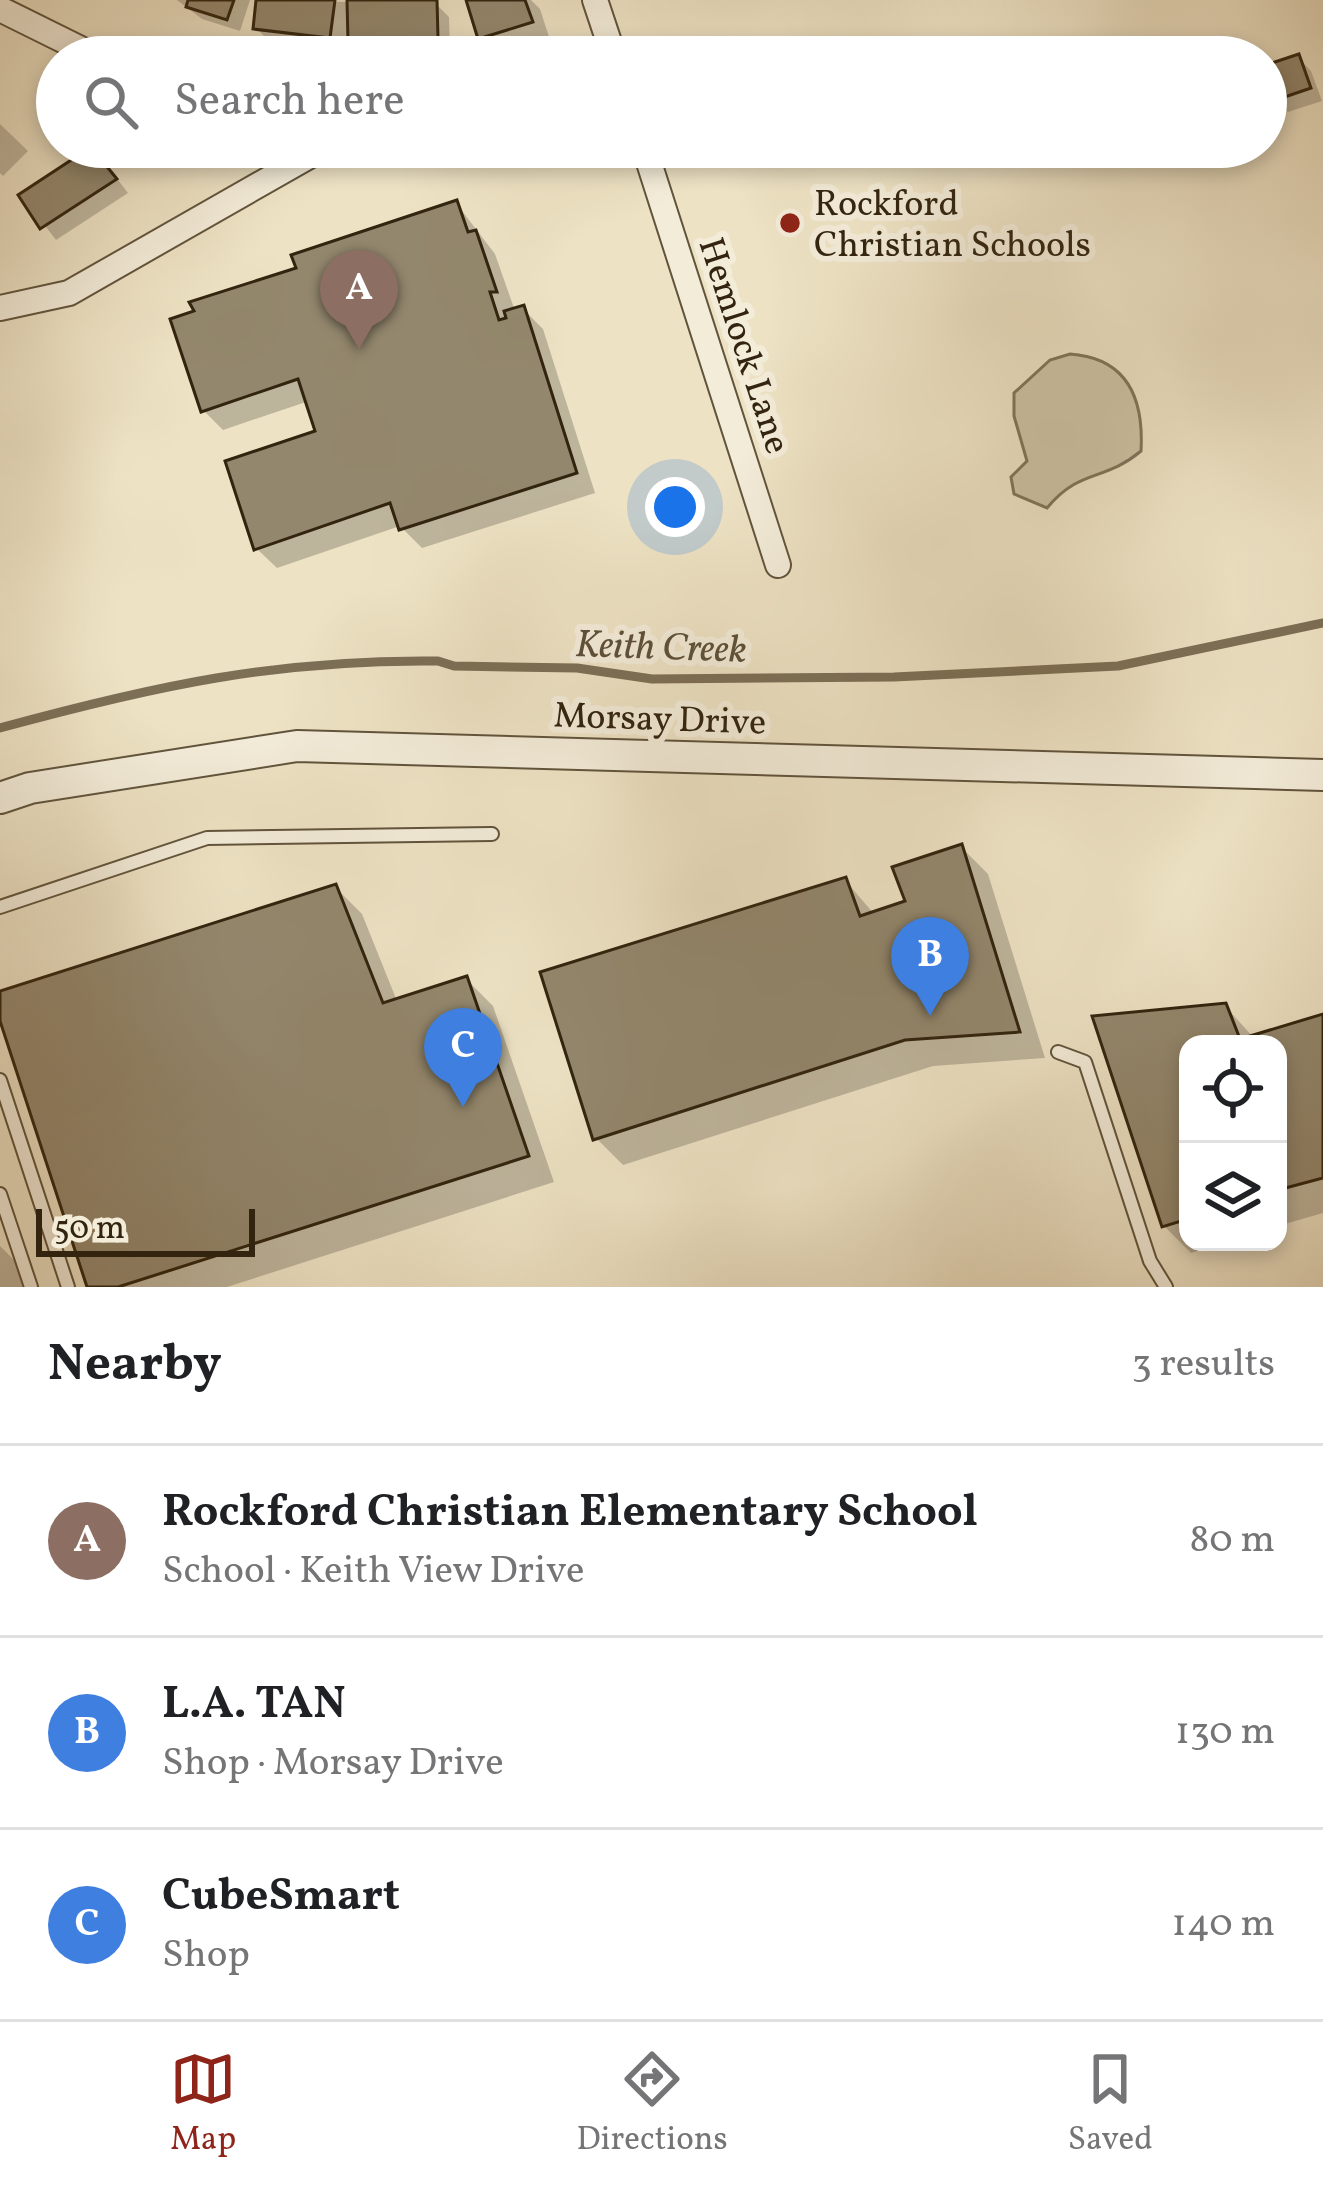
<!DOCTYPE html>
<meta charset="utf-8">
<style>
:root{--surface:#fff;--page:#f2f2f2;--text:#202124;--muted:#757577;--line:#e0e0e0;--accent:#8f2418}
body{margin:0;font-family:Vollkorn,serif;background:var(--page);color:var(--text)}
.controls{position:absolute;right:36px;bottom:36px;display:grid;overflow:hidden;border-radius:24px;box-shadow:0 6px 18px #0003}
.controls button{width:108px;height:108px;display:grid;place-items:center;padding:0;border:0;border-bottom:3px solid var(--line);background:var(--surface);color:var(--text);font:60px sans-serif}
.scale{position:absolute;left:36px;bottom:30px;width:219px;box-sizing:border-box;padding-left:12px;border:6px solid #32240f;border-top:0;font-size:33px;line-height:42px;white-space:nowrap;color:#32240f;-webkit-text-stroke:9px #f3ecd9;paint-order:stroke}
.you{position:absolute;left:675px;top:507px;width:42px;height:42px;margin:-30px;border:9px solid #fff;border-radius:50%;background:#1a73e8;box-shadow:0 0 0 18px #1a73e833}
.badge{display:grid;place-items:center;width:78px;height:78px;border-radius:50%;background:var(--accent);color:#fff;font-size:39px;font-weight:700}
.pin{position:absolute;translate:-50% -99px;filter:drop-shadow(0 3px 6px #0008)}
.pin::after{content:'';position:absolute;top:63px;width:42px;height:36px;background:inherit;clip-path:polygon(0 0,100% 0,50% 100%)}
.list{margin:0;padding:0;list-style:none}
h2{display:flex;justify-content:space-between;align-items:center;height:156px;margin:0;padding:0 48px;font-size:51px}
h2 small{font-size:39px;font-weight:400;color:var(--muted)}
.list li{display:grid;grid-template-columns:78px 1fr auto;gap:36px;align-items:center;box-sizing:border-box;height:192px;padding:0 48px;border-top:3px solid var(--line)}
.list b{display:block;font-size:45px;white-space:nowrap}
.list p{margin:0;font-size:39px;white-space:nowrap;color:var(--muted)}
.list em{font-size:39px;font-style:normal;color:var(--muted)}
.icon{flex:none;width:66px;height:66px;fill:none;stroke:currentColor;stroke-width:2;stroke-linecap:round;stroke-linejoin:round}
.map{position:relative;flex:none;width:1323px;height:1287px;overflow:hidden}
.search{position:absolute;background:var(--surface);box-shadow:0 6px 18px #0003;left:36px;right:36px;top:36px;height:132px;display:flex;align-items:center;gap:30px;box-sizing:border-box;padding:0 42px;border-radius:66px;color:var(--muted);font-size:45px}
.sheet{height:732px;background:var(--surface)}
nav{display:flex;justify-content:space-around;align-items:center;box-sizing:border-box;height:168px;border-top:3px solid var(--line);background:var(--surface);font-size:33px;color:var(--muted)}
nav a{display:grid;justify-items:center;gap:6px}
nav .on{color:var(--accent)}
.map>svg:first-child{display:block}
</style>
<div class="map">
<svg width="1323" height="1287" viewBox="0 0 1323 1287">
<rect width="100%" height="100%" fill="#ede2c4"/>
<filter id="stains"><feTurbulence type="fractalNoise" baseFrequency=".00167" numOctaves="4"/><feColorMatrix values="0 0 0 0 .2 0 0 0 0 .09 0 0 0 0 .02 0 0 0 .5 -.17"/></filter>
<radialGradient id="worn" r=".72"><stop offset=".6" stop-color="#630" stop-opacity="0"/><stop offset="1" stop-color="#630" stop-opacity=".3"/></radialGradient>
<path fill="#cdc2a5" stroke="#80735a" stroke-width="3" d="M1070 354C1127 358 1144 398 1141 451 1104 482 1080 468 1047 508L1014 494 1011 477 1027 461 1014 416V393L1050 360Z"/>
<path fill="#0003" d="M177 0H250L240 31 202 19Z
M259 0 436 4 449 17 450 50 364 53 351 40 349 57 276 48 256 28Z
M470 0H531L540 9 551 43 501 57 481 37Z
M1298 57 1311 71 1322 101 1288 112 1275 99 1266 69Z
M0 124 28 151 3 176 0 173Z
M94 149 128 193 56 240 22 196Z
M456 203 495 254 515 311 523 309 543 329 595 493 422 548 400 526 277 568 256 548 319 433 309 401 223 430 203 410 300 270Z
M961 847 988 874 1045 1058 933 1066 623 1165 596 1138 845 880 874 914 908 903Z
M335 887 362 914 397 1001 466 979 493 1006 554 1182 227 1287H90L0 1012V994Z
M1225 1006 1254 1038 1323 1018V1213L1278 1226V1044H1188V1242H1226L1191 1253 1164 1226 1096 1019Z
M0 1246 17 1263 25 1287H0Z"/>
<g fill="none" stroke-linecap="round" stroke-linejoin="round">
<path stroke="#7c6f56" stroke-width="9" d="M0 728C154 686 277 659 438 661L454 666 577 668 652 679 894 677 1118 666 1323 623"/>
</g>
<path fill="#93876d" stroke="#32240f" stroke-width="3" d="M188 0H234L227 20 186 7Z
M256 0H335L330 38 253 29Z
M347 0H437L438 38 348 41Z
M466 0H525L533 22 478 39Z
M1299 54 1311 88 1273 101 1266 65Z
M91 147 117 179 40 229 18 195Z
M457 200 468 232 476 230 497 292H490L499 320 506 318 504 311 524 305 577 473 399 530 390 503 254 550 225 461 315 431 298 379 201 412 170 319 194 311 189 302 296 268 291 255Z
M962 844 1020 1032 905 1040 593 1140 540 972 846 877 860 916 905 901 892 867Z
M336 884 383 1003 467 976 529 1156 118 1287H87L0 1021V991Z
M1226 1003 1240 1039 1323 1014V1178L1278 1190V1044H1188V1219L1162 1227 1092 1016Z"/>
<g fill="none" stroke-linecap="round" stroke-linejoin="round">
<defs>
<path id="service" d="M0 907 207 838 492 834
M1058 1052 1085 1062 1150 1261 1166 1287
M0 1080 68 1287
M0 1194 31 1287"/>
<path id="minor" d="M595 0 614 57
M0 9 97 57
M644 147 778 565
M0 308 69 293 325 147"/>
<path id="tertiary" d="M0 798 30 788 297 746 1323 775"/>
</defs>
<use href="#service" stroke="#61543c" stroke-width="16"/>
<use href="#minor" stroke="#61543c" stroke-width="28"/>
<use href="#tertiary" stroke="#61543c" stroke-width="34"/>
<use href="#service" stroke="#f3ecd9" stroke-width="12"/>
<use href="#minor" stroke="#f3ecd9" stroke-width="24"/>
<use href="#tertiary" stroke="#f3ecd9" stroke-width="30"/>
</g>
<circle fill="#8f2418" stroke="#f3ecd9" stroke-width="4.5" cx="790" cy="223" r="12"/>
<g text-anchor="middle" stroke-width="12" stroke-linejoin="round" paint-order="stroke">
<g font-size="36" fill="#32240f" stroke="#f3ecd9" text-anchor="start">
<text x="814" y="215">Rockford<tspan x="814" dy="41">Christian Schools</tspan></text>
</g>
<g font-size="36" fill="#32240f" stroke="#f3ecd9">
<text transform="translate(746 345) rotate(72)" y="13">Hemlock Lane</text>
<text transform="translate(660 717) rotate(2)" y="13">Morsay Drive</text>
</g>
<g font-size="39" font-style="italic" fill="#5d5039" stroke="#f3ecd9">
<text transform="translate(661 645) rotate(2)" y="14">Keith Creek</text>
</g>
</g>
<rect width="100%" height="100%" filter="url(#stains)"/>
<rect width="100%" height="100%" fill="url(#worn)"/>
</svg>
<div class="controls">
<button><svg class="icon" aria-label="locate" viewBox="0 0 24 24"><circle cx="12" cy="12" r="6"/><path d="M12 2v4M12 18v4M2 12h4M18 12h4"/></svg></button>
<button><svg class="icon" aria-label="layers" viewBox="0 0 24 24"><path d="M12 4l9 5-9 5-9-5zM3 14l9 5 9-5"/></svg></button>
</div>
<div class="scale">50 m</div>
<div class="you"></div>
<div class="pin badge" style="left:359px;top:349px;background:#8d6e63">A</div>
<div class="pin badge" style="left:930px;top:1016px;background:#3f7fe0">B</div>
<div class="pin badge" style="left:463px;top:1107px;background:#3f7fe0">C</div>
<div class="search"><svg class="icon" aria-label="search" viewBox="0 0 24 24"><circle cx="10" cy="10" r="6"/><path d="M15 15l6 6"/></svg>Search here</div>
</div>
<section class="sheet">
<h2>Nearby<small>3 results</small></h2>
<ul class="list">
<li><span class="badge" style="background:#8d6e63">A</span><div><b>Rockford Christian Elementary School</b><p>School · Keith View Drive</p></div><em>80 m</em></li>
<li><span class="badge" style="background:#3f7fe0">B</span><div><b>L.A. TAN</b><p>Shop · Morsay Drive</p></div><em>130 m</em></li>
<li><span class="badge" style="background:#3f7fe0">C</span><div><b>CubeSmart</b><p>Shop</p></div><em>140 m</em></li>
</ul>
</section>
<nav>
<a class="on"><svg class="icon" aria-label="map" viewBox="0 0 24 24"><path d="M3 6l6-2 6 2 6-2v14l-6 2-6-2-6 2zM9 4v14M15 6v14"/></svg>Map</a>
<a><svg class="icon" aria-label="directions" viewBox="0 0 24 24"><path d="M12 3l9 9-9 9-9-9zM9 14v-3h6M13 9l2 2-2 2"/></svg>Directions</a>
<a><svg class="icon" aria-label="saved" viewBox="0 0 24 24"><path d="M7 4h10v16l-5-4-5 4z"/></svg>Saved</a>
</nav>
